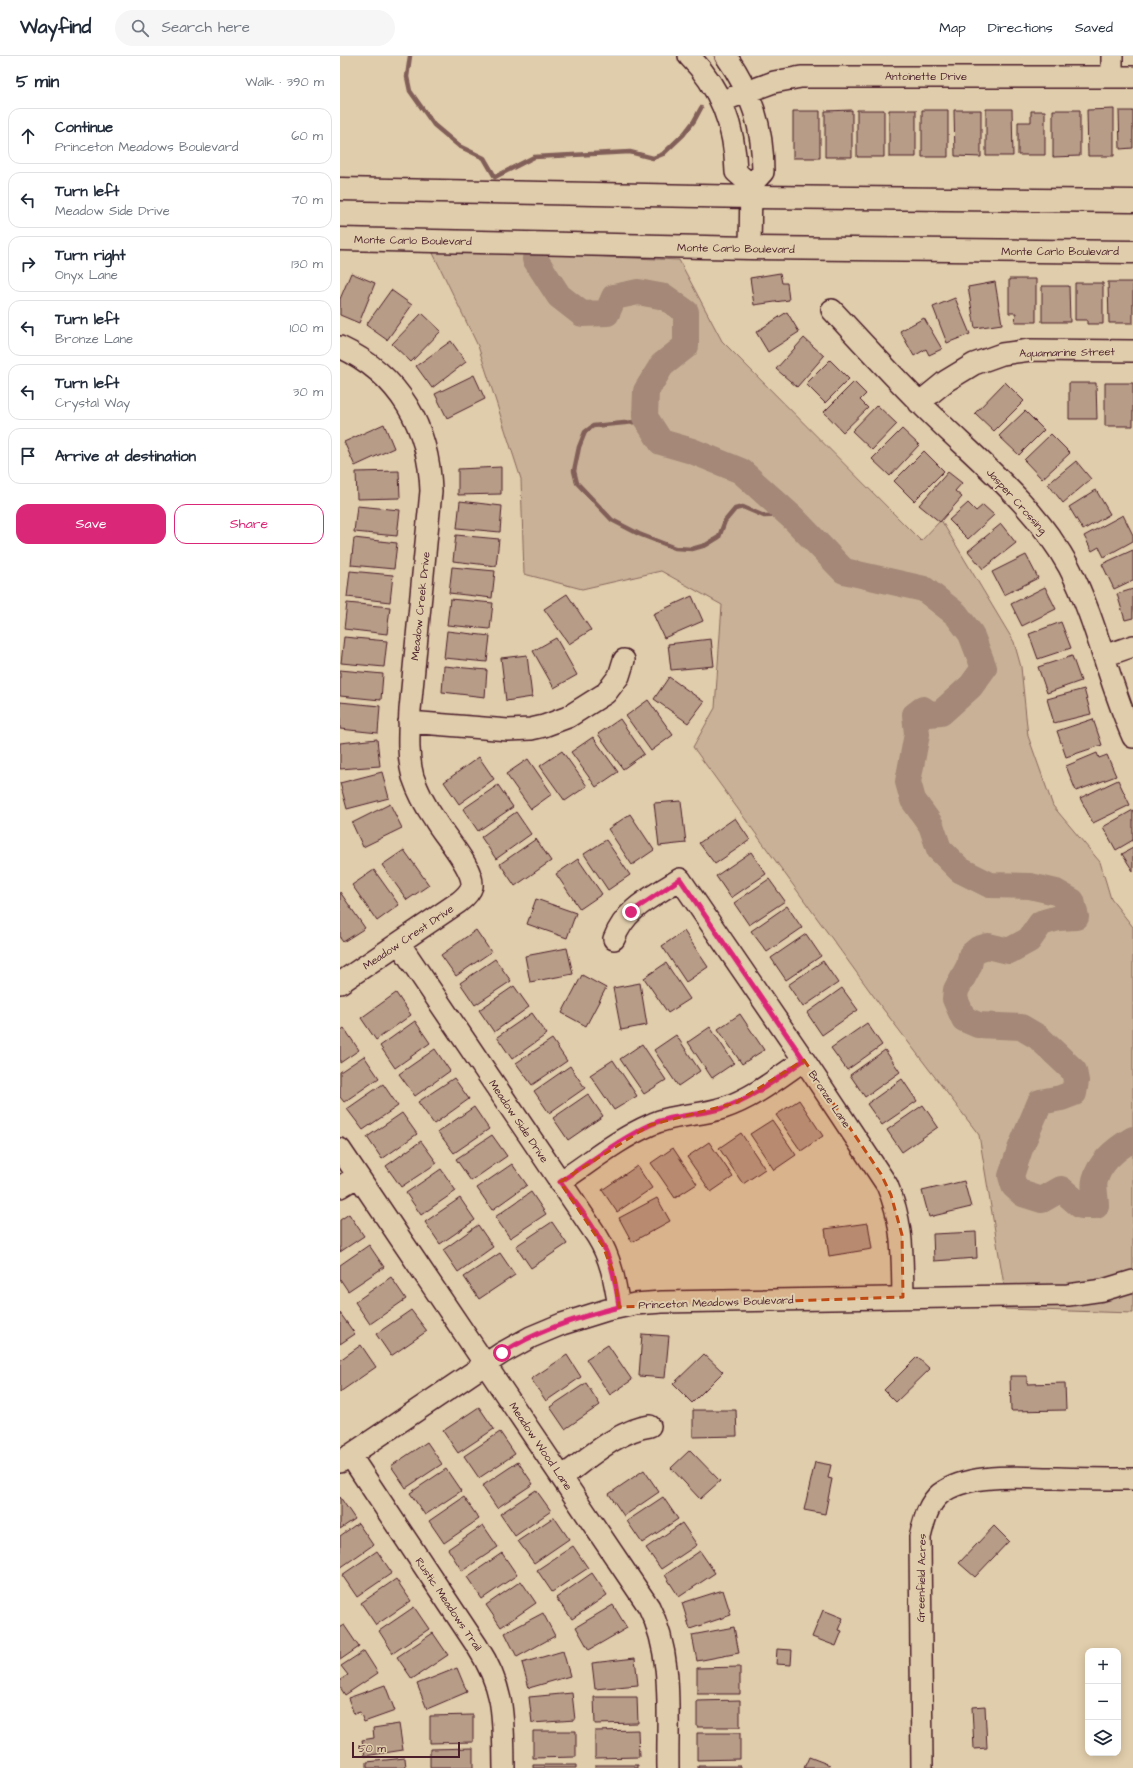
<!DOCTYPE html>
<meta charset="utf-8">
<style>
:root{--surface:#fff;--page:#f6f6f7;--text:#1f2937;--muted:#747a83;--line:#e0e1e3;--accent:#db2777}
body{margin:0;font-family:"Architects Daughter",sans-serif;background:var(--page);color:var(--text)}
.controls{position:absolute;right:12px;bottom:12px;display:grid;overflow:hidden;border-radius:8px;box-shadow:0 2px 10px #0003}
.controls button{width:36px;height:36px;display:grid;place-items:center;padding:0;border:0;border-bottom:1px solid var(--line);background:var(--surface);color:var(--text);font:20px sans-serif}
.scale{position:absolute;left:12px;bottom:10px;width:108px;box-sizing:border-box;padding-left:4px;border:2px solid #4a1f2b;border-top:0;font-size:11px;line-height:14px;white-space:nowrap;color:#4a1f2b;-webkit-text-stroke:3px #e0cdab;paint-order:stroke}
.stop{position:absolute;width:12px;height:12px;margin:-9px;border:3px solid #db2777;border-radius:50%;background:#fff}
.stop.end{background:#db2777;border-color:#fff;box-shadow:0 1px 4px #0008}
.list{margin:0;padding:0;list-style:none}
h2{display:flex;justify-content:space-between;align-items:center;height:52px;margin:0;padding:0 16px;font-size:17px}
h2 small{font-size:13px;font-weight:400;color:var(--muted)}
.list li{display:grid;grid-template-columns:26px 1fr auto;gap:12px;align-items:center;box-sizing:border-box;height:56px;margin:0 8px 8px;padding:0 8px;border:1px solid var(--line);border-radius:12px}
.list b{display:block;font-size:15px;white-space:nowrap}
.list p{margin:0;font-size:13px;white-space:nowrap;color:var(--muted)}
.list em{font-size:13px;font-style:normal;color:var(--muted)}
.actions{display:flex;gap:8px;padding:12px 16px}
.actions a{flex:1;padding:9px 0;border:1px solid var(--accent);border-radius:12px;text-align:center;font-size:14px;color:var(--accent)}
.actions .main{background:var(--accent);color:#fff}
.icon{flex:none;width:22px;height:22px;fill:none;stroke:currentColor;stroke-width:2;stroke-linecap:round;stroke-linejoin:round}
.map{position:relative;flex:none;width:793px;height:1712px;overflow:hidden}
header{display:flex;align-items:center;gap:24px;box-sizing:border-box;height:56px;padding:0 20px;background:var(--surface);border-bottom:1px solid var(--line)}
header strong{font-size:19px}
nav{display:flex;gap:22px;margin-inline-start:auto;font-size:14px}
.search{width:280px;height:36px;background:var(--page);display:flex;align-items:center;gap:10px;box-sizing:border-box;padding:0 14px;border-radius:22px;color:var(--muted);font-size:15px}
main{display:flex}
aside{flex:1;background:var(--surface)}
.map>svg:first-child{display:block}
</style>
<header>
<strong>Wayfind</strong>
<div class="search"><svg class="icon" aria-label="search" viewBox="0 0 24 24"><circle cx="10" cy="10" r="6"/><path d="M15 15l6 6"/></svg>Search here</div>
<nav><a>Map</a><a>Directions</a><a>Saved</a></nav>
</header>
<main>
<aside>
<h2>5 min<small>Walk · 390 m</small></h2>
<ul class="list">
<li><svg class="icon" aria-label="ahead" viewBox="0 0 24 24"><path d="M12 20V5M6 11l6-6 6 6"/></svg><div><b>Continue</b><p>Princeton Meadows Boulevard</p></div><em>60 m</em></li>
<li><svg class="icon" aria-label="left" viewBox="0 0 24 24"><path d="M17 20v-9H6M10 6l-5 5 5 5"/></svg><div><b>Turn left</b><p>Meadow Side Drive</p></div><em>70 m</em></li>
<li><svg class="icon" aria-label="right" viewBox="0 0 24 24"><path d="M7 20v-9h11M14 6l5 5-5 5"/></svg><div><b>Turn right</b><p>Onyx Lane</p></div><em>130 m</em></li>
<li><svg class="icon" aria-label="left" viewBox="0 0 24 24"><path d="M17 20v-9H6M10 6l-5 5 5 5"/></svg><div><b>Turn left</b><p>Bronze Lane</p></div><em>100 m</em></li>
<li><svg class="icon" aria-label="left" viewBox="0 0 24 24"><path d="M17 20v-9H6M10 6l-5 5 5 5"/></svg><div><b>Turn left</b><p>Crystal Way</p></div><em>30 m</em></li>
<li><svg class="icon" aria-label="arrive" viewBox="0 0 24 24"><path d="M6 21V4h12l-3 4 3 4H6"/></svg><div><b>Arrive at destination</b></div></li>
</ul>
<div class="actions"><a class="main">Save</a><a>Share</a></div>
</aside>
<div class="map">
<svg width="793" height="1712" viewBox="0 0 793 1712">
<rect width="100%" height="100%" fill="#e0cdab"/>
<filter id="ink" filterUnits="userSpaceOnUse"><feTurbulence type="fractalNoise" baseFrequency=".025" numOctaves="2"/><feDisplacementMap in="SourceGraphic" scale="8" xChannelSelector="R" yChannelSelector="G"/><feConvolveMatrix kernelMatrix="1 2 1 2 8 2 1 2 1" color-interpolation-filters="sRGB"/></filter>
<g filter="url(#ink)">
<path fill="#c8b196" stroke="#896860" d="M91 193 339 204 382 285 581 485 601 464 674 586 681 611 688 680 713 750 760 806 771 843 793 871V1257L665 1253 664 1229 639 1079 540 949 353 691 375 652 382 549 321 515 242 533 184 518 181 423 138 290Z"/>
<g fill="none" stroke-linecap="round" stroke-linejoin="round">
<path stroke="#815e59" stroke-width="4.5" d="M70 0 67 21 70 35 94 69 119 90 144 102 155 121 194 101 290 96 313 102 323 98 344 78 354 65 361 52
M305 361 295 366 253 370 245 376 239 391 234 415 237 427 272 464 299 478 335 492 352 493 366 489 379 481 385 465 395 453 403 451 424 460 449 459"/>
<path stroke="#a58878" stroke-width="26" d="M195 203 219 240 242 258 267 257 274 241 298 236 325 241 346 256V290L322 309 306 335 305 361 321 386 352 395 401 415 454 463 504 515 584 533 616 558 631 578 644 612 631 630 601 657 589 658 583 653 575 659 577 678 568 726 573 744 591 769 599 793 620 814 650 829 690 830 716 836 732 845 736 861 718 862 701 867 689 884 669 895 648 890 638 893 631 899 629 910 616 934 615 943 624 963 638 969 681 971 698 981 734 1015 736 1025 734 1037 721 1042 700 1046 680 1093 671 1120 674 1130 683 1138 702 1144 721 1133 741 1150H756C756 1142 753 1131 755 1124 760 1106 777 1092 793 1083"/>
</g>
<path fill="#b79c87" stroke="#4a1f2b" d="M646 53H672L673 100H646Z
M774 53V100H748L747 54Z
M512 54V101H485V55Z
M517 54H544V101H517Z
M549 54H576V101H549Z
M582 54H608V101H582Z
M614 54H641V101L615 100Z
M713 54H740V100L713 101Z
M453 55H480V102H453Z
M691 55H705V99H678V66H691Z
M779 55H793V92L780 93Z
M11 217 35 227 19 267 0 259V243Z
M440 217 442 227H447L449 244 414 249 410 222Z
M669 223H696V266H675L676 257H669Z
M655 226 662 268 635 272 628 231Z
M768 226H793V267H769Z
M735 227H763V268H747V264H735Z
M702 230H729L730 266H702Z
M51 234 72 249 47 284 26 269Z
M615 242 630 278 607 287 593 251Z
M447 256 459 276 428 296 416 276Z
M82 257 101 275 71 306 52 288Z
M584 262 602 293 589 299 586 293 574 300 560 275Z
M464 282 484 300 457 331 436 313Z
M111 285 126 306 92 332 76 310Z
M490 304 509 323 485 347 466 328Z
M134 319 145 343 107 362 95 338Z
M514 326 526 338 520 344 528 352 503 376 484 356Z
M665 326 684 345 654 375 635 357Z
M729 327H756L757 363H729Z
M765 327H793V370H765Z
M537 349 557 368 532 394 512 375Z
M685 355 704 374 679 399 659 380Z
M44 368 54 392 15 410 4 386Z
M562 373 579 389 550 420 532 403Z
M711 378 730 397 702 423 684 404Z
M584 395 604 415 574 445 554 425Z
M736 405 751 423 723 447 708 428Z
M161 411V438L118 439V413Z
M59 415 60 442 17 443 16 416Z
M608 416 622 427 615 435 622 441 600 466 579 449Z
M756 434 770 458 743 474 729 451Z
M120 445 162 450 160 476 117 472Z
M628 447 636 455 643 449 654 459 628 483 609 464Z
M17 450 60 454 57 480 14 476Z
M783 459 793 479V485L764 501 759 491 752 495 744 480Z
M661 468 676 487 643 513 628 495Z
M116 479 159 483 156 510 113 505Z
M14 482 57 487 54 513 11 509Z
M793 494V524L774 533 762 508Z
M686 499 698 522 664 539 652 516Z
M112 511 155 515 152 542 109 537Z
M10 515 53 519 50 546 7 541Z
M705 531 716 553 682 570 671 548Z
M793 533V562L785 564 777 538Z
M227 538 251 574 229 588 204 553Z
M352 540 363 565 324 582 313 558Z
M110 543 153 547 150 573 107 569Z
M7 547 50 551 47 578 4 573Z
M721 566 731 592 698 603 689 578Z
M107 575 150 580 147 606 104 602Z
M4 581 47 585 44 611 1 607Z
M216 582 237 619 214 632 193 595Z
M371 583 374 610 331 614 328 588Z
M187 599 192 641 166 645 161 602Z
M732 600 741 625 707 637 698 611Z
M104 610 147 614 145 641 102 636Z
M0 614 43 618 41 644 0 640Z
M329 621 364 646 348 667 314 643Z
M744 633 751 658 714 667 707 643Z
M308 644 333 679 311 695 286 660Z
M0 646 40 650 38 677 0 673Z
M280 663 304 698 283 713 258 678Z
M753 663 762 689 726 701 717 675Z
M253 681 278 716 256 731 231 696Z
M37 683 40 710 0 713V687Z
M222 695 247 730 225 745 200 710Z
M757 697 759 702 767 699 776 720 736 735 726 710Z
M139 701 154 723 119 748 104 726Z
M188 703 212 738 191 753 166 718Z
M42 716 49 742 7 753 0 727Z
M778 724 790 749 753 767 740 742Z
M158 729 173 751 138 775 123 753Z
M341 745 346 787 319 790 314 747Z
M50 748 62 772 23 791 12 767Z
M793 754V784L776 794 763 771Z
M176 756 191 778 156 803 141 781Z
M290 758 314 794 292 809 268 773Z
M395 762 410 784 375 808 359 787Z
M196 783 211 805 175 830 160 808Z
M266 784 290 819 268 834 244 798Z
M793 792V815L782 798Z
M64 794 89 829 67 844 42 809Z
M411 796 426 818 391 842 376 820Z
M238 803 262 838 240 853 216 818Z
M34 814 59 849 37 865 12 829Z
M429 823 445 845 409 869 394 847Z
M0 836 25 872 3 886 0 882Z
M196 843 236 857 227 882 187 868Z
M447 850 462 872 427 896 411 875Z
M136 874 151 896 116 920 101 899Z
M344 875 368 911 346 926 322 890Z
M466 878 481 900 446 924 431 902Z
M227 892 233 918 190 926 185 900Z
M155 903 171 925 135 949 120 927Z
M483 905 498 927 463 951 448 929Z
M326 907 350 943 328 957 304 922Z
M242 919 266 932 246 970 222 957Z
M300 927 307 969 281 974 273 932Z
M174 930 189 951 154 976 139 954Z
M502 932 518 954 482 979 467 957Z
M56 937 71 959 36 984 21 962Z
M192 957 207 978 172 1003 157 981Z
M400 958 424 994 402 1008 378 973Z
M75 965 90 987 55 1012 40 990Z
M527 967 542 989 507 1014 491 992Z
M370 971 394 1007 372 1022 348 986Z
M4 972 19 994 0 1007V975Z
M336 979 360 1015 338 1030 314 994Z
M212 983 227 1005 192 1029 176 1007Z
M302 988 326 1024 304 1038 280 1003Z
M95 993 110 1015 75 1040 59 1018Z
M545 994 560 1016 525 1041 510 1019Z
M24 1000 39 1022 4 1046 0 1041V1016Z
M273 1004 297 1040 274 1054 250 1019Z
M230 1010 245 1032 209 1057 194 1035Z
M114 1022 129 1043 94 1068 78 1046Z
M562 1023 577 1045 542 1069 527 1048Z
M43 1028 58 1050 23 1074 7 1053Z
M248 1038 263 1060 228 1084 213 1062Z
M459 1044 483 1080 461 1095 436 1059Z
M583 1049 598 1071 562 1096 547 1074Z
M134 1051 149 1073 114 1097 98 1076Z
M62 1057 77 1078 42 1103 27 1081Z
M432 1064 456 1099 434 1114 410 1078Z
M401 1077 425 1113 403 1128 379 1092Z
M152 1079 167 1100 131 1125 116 1103Z
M81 1085 97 1107 61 1131 46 1110Z
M369 1086 393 1121 371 1136 347 1101Z
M333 1092 357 1128 335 1142 311 1107Z
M172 1108 187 1129 152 1154 137 1132Z
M297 1110 312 1132 277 1156 262 1134Z
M101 1113 116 1135 81 1159 66 1137Z
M624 1125 631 1151 589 1161 582 1135Z
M191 1136 206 1158 170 1182 155 1161Z
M120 1142 135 1164 100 1188 85 1166Z
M317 1142 330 1165 292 1186 279 1162Z
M9 1158 24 1180 0 1196V1164Z
M212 1166 227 1188 191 1212 176 1190Z
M528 1167 532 1193 489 1200 485 1173Z
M138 1169 153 1191 118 1216 103 1194Z
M636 1176 637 1202 594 1205 593 1178Z
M29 1189 44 1211 8 1235 0 1223V1209Z
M160 1197 175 1219 139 1243 124 1221Z
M51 1221 66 1243 30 1268 15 1246Z
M71 1254 87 1275 51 1300 36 1278Z
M0 1257 15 1278 0 1288Z
M302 1278 329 1280 325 1322 299 1320Z
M21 1289 36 1311 0 1336V1304Z
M268 1289 292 1324 270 1339 246 1303Z
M364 1298 383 1316 352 1347 333 1328Z
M227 1299 241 1321 206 1345 191 1323Z
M577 1301 590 1313 556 1346 544 1334Z
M670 1320H687V1328L725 1327 726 1354 671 1355Z
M246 1327 260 1349 225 1373 210 1351Z
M139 1351 154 1373 118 1397 103 1375Z
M353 1354H396L397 1380 353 1381Z
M160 1376 175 1398 139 1422 124 1400Z
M87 1386 102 1408 66 1432 51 1410Z
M350 1394 380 1425 360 1443 331 1412Z
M178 1406 193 1428 157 1452 142 1430Z
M475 1406 491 1409 488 1422 492 1423 485 1458 464 1454Z
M106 1413 121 1435 85 1459 70 1437Z
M304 1414 319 1436 284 1460 269 1438Z
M196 1434 211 1455 175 1480 160 1458Z
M0 1441 15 1463 0 1473Z
M124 1441 139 1463 104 1487 89 1465Z
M323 1441 338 1463 302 1487 287 1465Z
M214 1461 229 1483 194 1507 178 1485Z
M18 1467 33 1489 0 1512V1480Z
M342 1467 357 1489 321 1513 306 1492Z
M143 1469 158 1491 122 1515 108 1493Z
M654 1470 669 1485 635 1521 619 1507Z
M233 1490 248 1512 212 1536 197 1514Z
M37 1495 52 1517 17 1541 2 1519Z
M360 1495 375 1517 339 1541 325 1519Z
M162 1497 177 1519 142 1543 127 1521Z
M252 1517 267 1539 232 1563 216 1542Z
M56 1523 71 1545 36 1569 21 1547Z
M181 1525 196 1547 161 1571 146 1549Z
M383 1534 391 1559 350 1573 342 1547Z
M273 1549 287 1572 249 1594 236 1571Z
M74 1551 89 1573 53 1597 39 1575Z
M483 1554 503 1562 498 1574 502 1575 496 1590 472 1581Z
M203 1557 215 1580 177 1601 165 1577Z
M4 1569 19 1591 0 1604V1571Z
M394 1571 399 1597 357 1605 352 1579Z
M93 1577 108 1599 72 1623 57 1601Z
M437 1593 452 1594 451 1609 436 1608Z
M24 1595 38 1617 5 1639 0 1631V1624L8 1619 1 1610Z
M223 1595 230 1620 189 1632 182 1607Z
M295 1602 298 1629 255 1633 252 1607Z
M400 1611V1638H357V1612Z
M117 1612 127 1636 87 1653 77 1628Z
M45 1629 55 1655 24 1666 20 1656 14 1658 8 1642Z
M232 1637 235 1664 192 1667 189 1641Z
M254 1641H297L298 1667 255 1668Z
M400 1644V1671H357V1645Z
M645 1650 647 1692 634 1693 632 1651Z
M133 1659V1686L90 1687V1660Z
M59 1668 63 1694 25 1700 22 1684 34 1682 33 1672Z
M298 1674 299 1701 255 1702V1675Z
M193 1675H236V1701L193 1702Z
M357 1677H400V1703L357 1704Z
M133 1692V1712H90V1693Z
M469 1701 490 1709 488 1712H464Z
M65 1702 66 1712H27V1706Z
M193 1709H236V1712H193Z
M255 1709H298V1712H255Z
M358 1710H401V1712H358Z"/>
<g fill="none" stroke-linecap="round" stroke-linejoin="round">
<defs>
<path id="minor" d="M349 0C381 32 395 71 396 116L411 129
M386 0C412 37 423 71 423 116L411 129 410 192
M772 20V0
M382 45 434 26 461 21H793
M492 254C520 284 549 316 579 346 631 399 693 445 729 511 757 565 768 625 793 681
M0 291C60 319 89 371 91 435L70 654C69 676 67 699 73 721 78 736 86 751 95 764 104 780 134 812 132 830 130 837 124 842 119 846L0 927
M579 347 606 325 634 308 662 298 690 294 793 295
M764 600 793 590
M69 666 168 674 191 673 204 670 228 661 266 637 279 620 284 604
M274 883C286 851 313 841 340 823L464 1004 547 1129C564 1168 562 1200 563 1241
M59 887 257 1180C271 1202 275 1226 279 1251
M0 1093 309 1551C334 1600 327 1659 328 1712
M220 1126C249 1107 278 1083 310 1069 333 1058 359 1060 383 1052 413 1042 438 1022 464 1004
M0 1131 18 1120
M10 1399 137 1590C166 1635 163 1662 164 1712
M0 1406 162 1297 191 1281 222 1268 267 1254 295 1248 322 1246 728 1239 763 1234 793 1225
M222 1421C247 1403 279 1374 310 1370
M582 1712 580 1481C584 1466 587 1449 600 1438 628 1416 682 1422 717 1422 742 1423 768 1423 793 1423"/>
<path id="major" d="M0 133 411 141 793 145
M0 183 410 192 793 196"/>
</defs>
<use href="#minor" stroke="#4a1f2b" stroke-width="24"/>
<use href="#major" stroke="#4a1f2b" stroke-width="25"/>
<use href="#minor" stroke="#e0cdab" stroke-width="21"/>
<use href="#major" stroke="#e0cdab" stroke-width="22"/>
</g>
</g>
<g fill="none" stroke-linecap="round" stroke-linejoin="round" filter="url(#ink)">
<path stroke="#db2777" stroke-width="5" d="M162 1297C198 1274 238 1261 279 1251 277 1235 274 1218 269 1203 259 1175 238 1150 220 1126 249 1107 278 1084 310 1069 333 1058 359 1060 383 1052 413 1042 438 1022 464 1004L340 823 291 856"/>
</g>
<path fill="#c04a14" fill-opacity="0.2" stroke="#c04a14" stroke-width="3" stroke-dasharray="8 5" stroke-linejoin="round" d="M464 1004 541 1118 551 1139 562 1179 563 1241 279 1251 274 1219 263 1190 220 1126 310 1069 395 1047Z"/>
<g text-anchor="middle" stroke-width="4" stroke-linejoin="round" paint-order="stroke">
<g font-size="11" fill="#4a1f2b" stroke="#e0cdab">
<text x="586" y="24">Antoinette Drive</text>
<text transform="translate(73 184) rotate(1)" y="4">Monte Carlo Boulevard</text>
<text transform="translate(396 192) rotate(1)" y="4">Monte Carlo Boulevard</text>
<text x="720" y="199">Monte Carlo Boulevard</text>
<text transform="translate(727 296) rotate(-1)" y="4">Aquamarine Street</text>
<text transform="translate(677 445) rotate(48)" y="4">Jasper Crossing</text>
<text transform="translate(80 550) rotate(-84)" y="4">Meadow Creek Drive</text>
<text transform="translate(68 881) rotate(-34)" y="4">Meadow Crest Drive</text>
<text transform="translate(490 1043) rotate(56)" y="4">Bronze Lane</text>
<text transform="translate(179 1065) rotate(56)" y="4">Meadow Side Drive</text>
<text transform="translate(376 1246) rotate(-2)" y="4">Princeton Meadows Boulevard</text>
<text transform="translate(201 1390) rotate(56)" y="4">Meadow Wood Lane</text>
<text transform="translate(581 1522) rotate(-89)" y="4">Greenfield Acres</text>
<text transform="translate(109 1548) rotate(56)" y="4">Rustic Meadows Trail</text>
</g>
</g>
</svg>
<div class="controls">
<button>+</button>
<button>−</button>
<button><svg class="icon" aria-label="layers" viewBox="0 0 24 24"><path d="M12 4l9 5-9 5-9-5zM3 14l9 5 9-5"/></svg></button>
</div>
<div class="scale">50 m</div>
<div class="stop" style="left:162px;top:1297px"></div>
<div class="stop end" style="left:291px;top:856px"></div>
</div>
</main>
